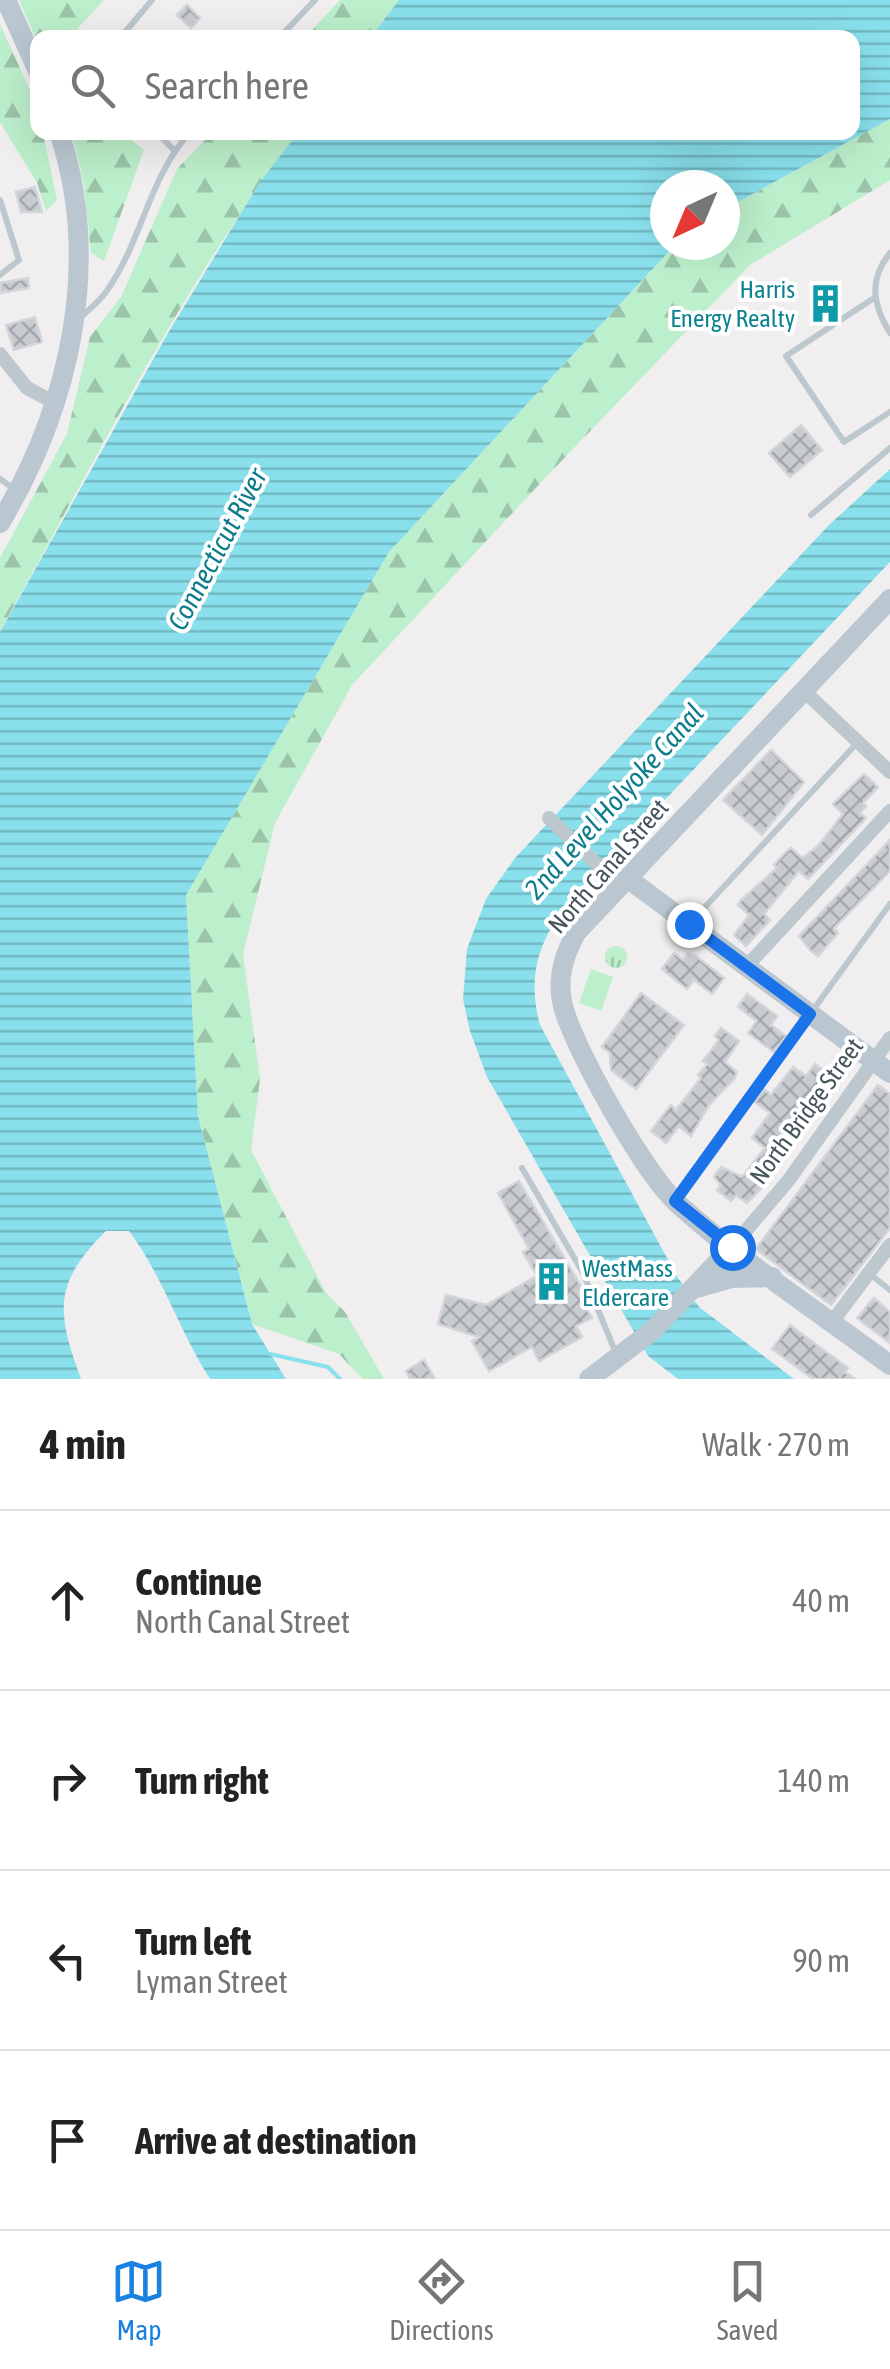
<!DOCTYPE html>
<meta charset="utf-8">
<style>
:root{--surface:#fff;--page:#f6f6f6;--text:#222;--muted:#767676;--line:#e0e0e0;--accent:#1982e1}
body{margin:0;font-family:"Asap Condensed",sans-serif;background:var(--page);color:var(--text)}
.compass{position:absolute;left:650px;top:170px;width:90px;height:90px;border-radius:50%;background:var(--surface);box-shadow:0 10px 40px #0002;rotate:224deg}
.stop{position:absolute;width:30px;height:30px;margin:-22px;border:8px solid #1a73e8;border-radius:50%;background:#fff}
.stop.end{background:#1a73e8;border-color:#fff;box-shadow:0 2px 10px #0008}
.list{margin:0;padding:0;list-style:none}
h2{display:flex;justify-content:space-between;align-items:center;height:130px;margin:0;padding:0 40px;font-size:42px}
h2 small{font-size:32px;font-weight:400;color:var(--muted)}
.list li{display:grid;grid-template-columns:65px 1fr auto;gap:30px;align-items:center;box-sizing:border-box;height:180px;padding:0 40px;border-top:2px solid var(--line)}
.list b{display:block;font-size:38px;white-space:nowrap}
.list p{margin:0;font-size:32px;white-space:nowrap;color:var(--muted)}
.list em{font-size:32px;font-style:normal;color:var(--muted)}
.icon{flex:none;width:55px;height:55px;fill:none;stroke:currentColor;stroke-width:2;stroke-linecap:round;stroke-linejoin:round}
.map{position:relative;flex:none;width:890px;height:1379px;overflow:hidden}
.search{position:absolute;background:var(--surface);box-shadow:0 10px 40px #0002;left:30px;right:30px;top:30px;height:110px;display:flex;align-items:center;gap:25px;box-sizing:border-box;padding:0 35px;border-radius:20px;color:var(--muted);font-size:38px}
.sheet{height:850px;background:var(--surface)}
nav{display:flex;justify-content:space-around;align-items:center;box-sizing:border-box;height:140px;border-top:2px solid var(--line);background:var(--surface);font-size:28px;color:var(--muted)}
nav a{display:grid;justify-items:center;gap:5px}
nav .on{color:var(--accent)}
.map>svg:first-child{display:block}
</style>
<div class="map">
<svg width="890" height="1379" viewBox="0 0 890 1379">
<defs>
<pattern id="forest-firs" width="22" height="20" patternUnits="userSpaceOnUse" patternTransform="scale(2.5)"><rect width="22" height="20" fill="#bcefcb"/><path d="M5 1l3.5 6h-7zM16 11l3.5 6h-7z" fill="#9bc4a8"/></pattern>
<pattern id="park-tufts" width="24" height="20" patternUnits="userSpaceOnUse" patternTransform="scale(2.5)"><rect width="24" height="20" fill="#bcefcb"/><path d="M3 7l-1-3M5 7V3M7 7l1-3M15 17l-1-3M17 17v-4M19 17l1-3" fill="none" stroke="#9bc4a8"/></pattern>
<pattern id="water-rules" width="6" height="5" patternUnits="userSpaceOnUse" patternTransform="scale(2.5)"><rect width="6" height="5" fill="#89e0ec"/><path d="M0 2.5h6" fill="none" stroke="#72b8c2"/></pattern>
<pattern id="building-cross-hatch" width="8" height="8" patternUnits="userSpaceOnUse" patternTransform="scale(2.5)"><rect width="8" height="8" fill="#c8ccd1"/><path d="M0 0l8 8M0 8l8-8" fill="none" stroke="#a4a8ad"/></pattern>
</defs>
<rect width="100%" height="100%" fill="#f1eeef"/>
<path fill="url(#forest-firs)" d="M19 0H104L78 28 80 37 38 38 37 42Z
M340 0H399L371 37 304 38Z
M0 24 37 106 38 132 43 133 57 200 46 211 37 183 0 122Z
M890 119V180L750 265 546 477 352 685 275 823 243 954 260 1079 251 1150 326 1293 345 1312 384 1379H363L339 1354 252 1324 198 1116 186 895 389 552 675 245H725V209Z
M72 133H122L144 150 104 261 91 253 84 185Z
M212 133H298C181 286 94 464 0 631V558L67 434 90 337 121 297 177 169Z"/>
<path fill="url(#park-tufts)" d="M605 957a11 11 0 1 1 22 0a11 11 0 1 1-22 0Z"/>
<path fill="#bcefcb" d="M591 969 613 977 601 1011 579 1003Z"/>
<path fill="url(#water-rules)" d="M399 0H890V119L725 209V185H665V245H675L389 552 186 895 198 1116 252 1324 286 1379H210C179 1331 163 1276 129 1231H106C52 1284 57 1313 81 1379H0V632L168 333 260 182 298 133 852 132V38L371 37Z
M890 469V562L574 896C540 936 526 974 540 1025L678 1278 699 1307 794 1379H678L648 1356 487 1077 470 1031 463 999 467 949 486 899 515 858 829 525Z"/>
<g fill="none" stroke-linecap="round" stroke-linejoin="round">
<path stroke="#89e0ec" stroke-width="4" d="M270 1354 328 1367 340 1379"/>
</g>
<path fill="url(#building-cross-hatch)" stroke="#d2d5da" stroke-width="2.5" d="M187 5 200 18 191 28 177 15Z
M35 187 42 212H21L16 192Z
M28 278 29 288 0 293V283Z
M822 286 835 304 817 318 810 307 818 301 813 293Z
M35 317 42 342 14 350 6 325Z
M801 425 822 450 790 477 769 453Z
M771 750 804 782 762 835 723 800Z
M864 774 878 787 863 803 866 806 860 813 866 818 808 879 799 871 764 914 770 920 746 946 734 935 749 915 738 905 741 900 777 868 774 865 786 852 791 848 802 858 818 846 843 814 833 804Z
M890 840V871L834 928 838 933 818 956 811 951 799 936Z
M674 953 683 960 688 953 696 956 724 978 712 994 694 980 687 989 662 969Z
M641 993 684 1025 636 1089 611 1070 610 1053 602 1047Z
M747 994 777 1016 771 1025 786 1036 774 1052 748 1033 757 1021 738 1007Z
M721 1028 739 1041 725 1062 737 1072 734 1079 709 1105 691 1136 679 1126 666 1143 651 1131 671 1105 676 1110 701 1078 698 1075 707 1064 703 1061 719 1040 715 1036Z
M815 1064 840 1083 826 1101 816 1094 792 1124 801 1131 768 1181 747 1203 736 1195 731 1201 717 1190 721 1186 714 1177 721 1167 742 1177 765 1148 752 1138 770 1113 755 1102 764 1089 771 1095 793 1067 806 1076Z
M878 1085 890 1094V1228L831 1305 756 1249Z
M519 1181 582 1288 579 1295 592 1318 576 1326 582 1337 539 1361 532 1347 489 1371 472 1341 479 1337 438 1324 446 1295 486 1305 537 1276 523 1252 529 1249 498 1193Z
M874 1298 890 1312V1343L857 1318Z
M790 1325 848 1368 845 1372 855 1379H813L772 1349Z
M424 1360 435 1379H410L406 1371Z"/>
<g fill="none" stroke-linecap="round" stroke-linejoin="round">
<path stroke="#bcc7ce" stroke-width="6" d="M120 38 152 0
M279 38 315 0
M156 132 174 150
M0 200 19 260 0 275
M890 253C868 280 873 305 890 333
M874 298 786 356 844 442 890 412
M78 320C87 311 99 302 106 292 142 242 148 179 190 132
M0 479 13 488
M811 515 890 448
M693 920 858 742
M522 1168 583 1273 617 1356
M678 1196 890 904
M871 1275 890 1290"/>
<path stroke="#bcc7ce" stroke-width="14" d="M0 354 27 388 57 404
M803 690 890 772
M549 818 606 873 627 878
M746 967 890 811
M732 1247 788 1181 890 1038
M832 1322 890 1245"/>
<path stroke="#bac7d0" stroke-width="20" d="M6 0 38 71
M0 523C69 408 103 264 59 132
M890 599 576 933C564 955 556 979 563 1006 574 1049 645 1174 677 1203 743 1263 819 1312 890 1365
M627 878 890 1073
M697 1288 732 1278 772 1277
M589 1379 652 1331 732 1247"/>
</g>
<g fill="none" stroke-linecap="round" stroke-linejoin="round">
<path stroke="#1a73e8" stroke-width="12" d="M689 924 810 1014 675 1201 732 1247"/>
</g>
<defs>
<symbol id="building-bare" viewBox="-9 -9 18 18"><path d="M-4-6H4V6H1V3H-1V6H-4ZM-2.5-4.3h1.7v1.8h-1.7ZM.8-4.3h1.7v1.8H.8ZM-2.5-1h1.7V.8h-1.7ZM.8-1h1.7V.8H.8Z" fill="#0f9aa8" stroke="#fff" stroke-width="2.5" paint-order="stroke"/></symbol>
</defs>
<g fill-rule="evenodd">
<use href="#building-bare" x="798" y="276" width="55" height="55"/>
<use href="#building-bare" x="524" y="1254" width="55" height="55"/>
</g>
<g text-anchor="middle" stroke-width="8" stroke-linejoin="round" paint-order="stroke">
<g font-size="25" fill="#0d838f" stroke="#fff" text-anchor="end">
<text x="795" y="298">Harris<tspan x="795" dy="29">Energy Realty</tspan></text>
<text x="582" y="1277" text-anchor="start">WestMass<tspan x="582" dy="29">Eldercare</tspan></text>
</g>
<g font-size="25" fill="#46545c" stroke="#fff">
<text transform="translate(608 866) rotate(-49)" y="9">North Canal Street</text>
<text transform="translate(806 1111) rotate(-54)" y="9">North Bridge Street</text>
</g>
<g font-size="28" font-style="italic" fill="#0d7c8b" stroke="#fff">
<text transform="translate(217 549) rotate(-62)" y="10">Connecticut River</text>
<text transform="translate(614 801) rotate(-48)" y="10">2nd Level Holyoke Canal</text>
</g>
</g>
</svg>
<svg class="compass" viewBox="-18 -18 36 36"><path d="M0-13l5 13h-10z" fill="#e53935"/><path d="M0 13l5-13h-10z" fill="#767676"/></svg>
<div class="stop" style="left:732px;top:1247px"></div>
<div class="stop end" style="left:689px;top:924px"></div>
<div class="search"><svg class="icon" aria-label="search" viewBox="0 0 24 24"><circle cx="10" cy="10" r="6"/><path d="M15 15l6 6"/></svg>Search here</div>
</div>
<section class="sheet">
<h2>4 min<small>Walk · 270 m</small></h2>
<ul class="list">
<li><svg class="icon" aria-label="ahead" viewBox="0 0 24 24"><path d="M12 20V5M6 11l6-6 6 6"/></svg><div><b>Continue</b><p>North Canal Street</p></div><em>40 m</em></li>
<li><svg class="icon" aria-label="right" viewBox="0 0 24 24"><path d="M7 20v-9h11M14 6l5 5-5 5"/></svg><div><b>Turn right</b></div><em>140 m</em></li>
<li><svg class="icon" aria-label="left" viewBox="0 0 24 24"><path d="M17 20v-9H6M10 6l-5 5 5 5"/></svg><div><b>Turn left</b><p>Lyman Street</p></div><em>90 m</em></li>
<li><svg class="icon" aria-label="arrive" viewBox="0 0 24 24"><path d="M6 21V4h12l-3 4 3 4H6"/></svg><div><b>Arrive at destination</b></div></li>
</ul>
</section>
<nav>
<a class="on"><svg class="icon" aria-label="map" viewBox="0 0 24 24"><path d="M3 6l6-2 6 2 6-2v14l-6 2-6-2-6 2zM9 4v14M15 6v14"/></svg>Map</a>
<a><svg class="icon" aria-label="directions" viewBox="0 0 24 24"><path d="M12 3l9 9-9 9-9-9zM9 14v-3h6M13 9l2 2-2 2"/></svg>Directions</a>
<a><svg class="icon" aria-label="saved" viewBox="0 0 24 24"><path d="M7 4h10v16l-5-4-5 4z"/></svg>Saved</a>
</nav>
